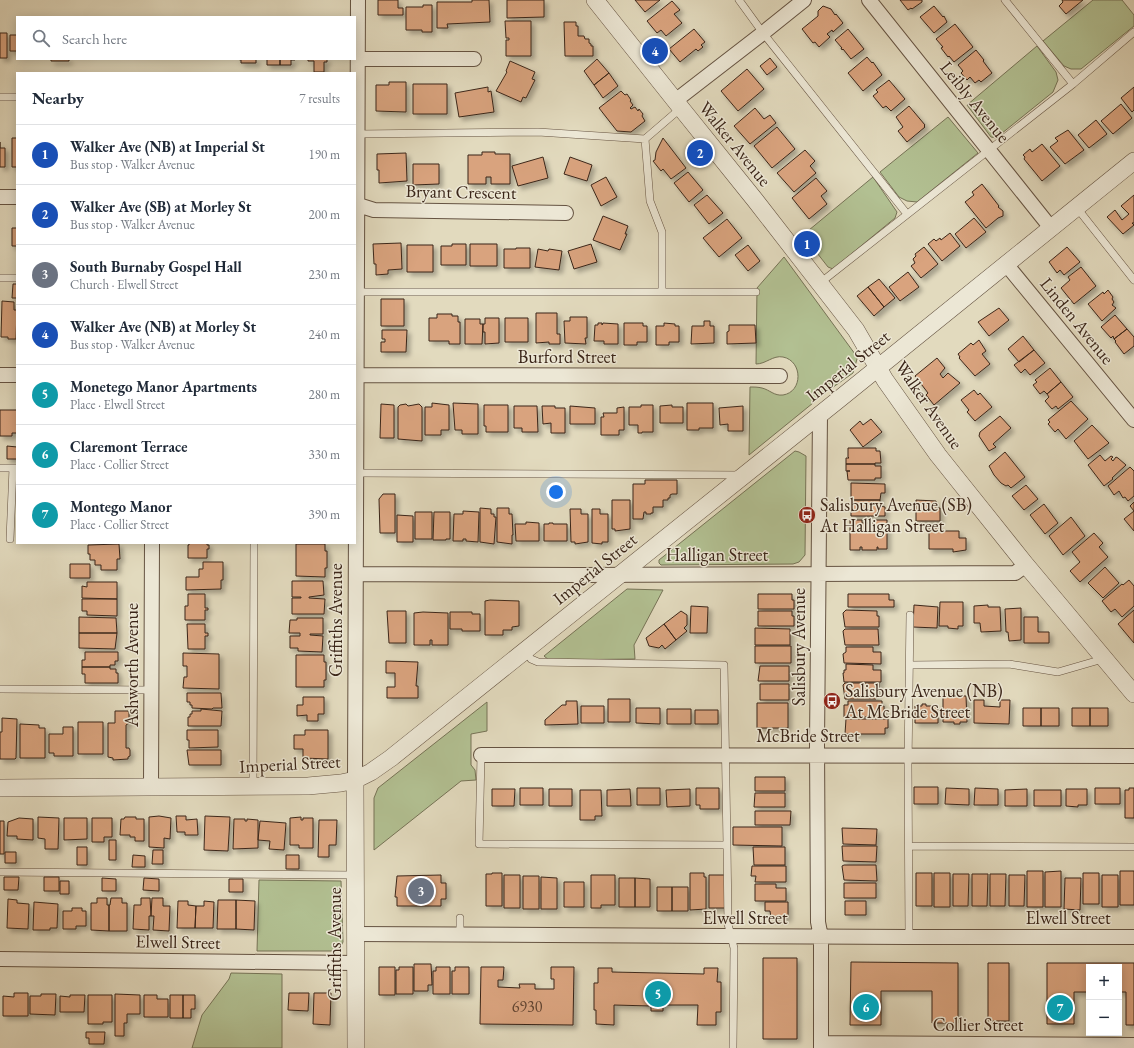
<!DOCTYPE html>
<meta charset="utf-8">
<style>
:root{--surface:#fff;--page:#f2f2f3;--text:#1f2937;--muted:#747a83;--line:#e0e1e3;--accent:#8f2418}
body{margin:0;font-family:"EB Garamond",serif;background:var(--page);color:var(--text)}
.controls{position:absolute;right:12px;bottom:12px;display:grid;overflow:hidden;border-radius:0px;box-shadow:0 2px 10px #0003}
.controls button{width:36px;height:36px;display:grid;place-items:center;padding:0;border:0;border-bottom:1px solid var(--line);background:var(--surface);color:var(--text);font:20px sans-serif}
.you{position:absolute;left:556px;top:492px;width:14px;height:14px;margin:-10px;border:3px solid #fff;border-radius:50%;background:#1a73e8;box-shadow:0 0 0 6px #1a73e833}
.badge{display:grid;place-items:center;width:26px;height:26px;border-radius:50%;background:var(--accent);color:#fff;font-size:13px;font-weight:700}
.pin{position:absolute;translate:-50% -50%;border:2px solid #fff;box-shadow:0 1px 4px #0006}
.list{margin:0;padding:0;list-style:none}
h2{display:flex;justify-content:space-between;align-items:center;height:52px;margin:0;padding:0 16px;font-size:17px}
h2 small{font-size:13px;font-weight:400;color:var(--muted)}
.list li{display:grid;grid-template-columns:26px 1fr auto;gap:12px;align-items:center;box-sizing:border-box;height:60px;padding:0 16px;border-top:1px solid var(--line)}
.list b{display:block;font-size:15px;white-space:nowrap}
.list p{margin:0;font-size:13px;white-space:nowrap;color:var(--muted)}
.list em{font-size:13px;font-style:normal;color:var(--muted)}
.icon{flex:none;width:22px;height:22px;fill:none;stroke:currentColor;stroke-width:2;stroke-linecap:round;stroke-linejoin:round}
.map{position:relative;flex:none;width:1134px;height:1048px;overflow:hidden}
.search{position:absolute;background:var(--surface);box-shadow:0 2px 10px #0003;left:16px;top:16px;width:340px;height:44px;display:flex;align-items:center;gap:10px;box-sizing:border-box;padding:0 14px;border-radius:0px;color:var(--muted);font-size:15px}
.panel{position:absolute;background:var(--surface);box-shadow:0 2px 10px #0003;left:16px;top:72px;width:340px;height:472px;border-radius:0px}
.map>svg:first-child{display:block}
</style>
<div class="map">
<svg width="1134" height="1048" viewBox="0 0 1134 1048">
<defs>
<filter id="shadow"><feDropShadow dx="3.5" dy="3.5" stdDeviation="2" flood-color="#0004"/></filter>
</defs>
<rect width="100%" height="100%" fill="#e2dabe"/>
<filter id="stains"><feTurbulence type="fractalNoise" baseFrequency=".005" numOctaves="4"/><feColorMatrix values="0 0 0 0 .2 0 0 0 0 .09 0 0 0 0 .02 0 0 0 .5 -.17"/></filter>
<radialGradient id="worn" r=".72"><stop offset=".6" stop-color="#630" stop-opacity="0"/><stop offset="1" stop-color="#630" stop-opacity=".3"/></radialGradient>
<path fill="#b2c092" stroke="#767356" d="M1093 0H1122L1134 15V26L1081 69H1071L1064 66 1043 41Z
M1037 46 1056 72 1058 80 1053 92 996 138 991 137 967 105Z
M948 117 978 153 917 202 907 201 899 197 880 172Z
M873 177 897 212 895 218 833 269 828 267 803 235Z
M784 257 855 354 857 359 853 373 829 390 749 455 750 387C754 387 758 387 762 388 770 390 774 396 783 395 803 392 803 361 783 357 773 355 766 364 756 364L757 288Z
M795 451 799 452 806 456 805 555 799 562 793 564 661 565 659 563V560Z
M627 589 663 590 634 645 635 659 549 660 544 656Z
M487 702V731L471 734V765L475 770 476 780 461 781 374 850V798L378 788Z
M259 880 341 881 343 942 340 948 334 951H257Z
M231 973 282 974V1048H192L202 1015 229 979Z"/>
<path fill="#d9a37e" stroke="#3b2619" filter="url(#shadow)" d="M378 0H398V8H403V15H378Z
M472 0H489L490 22 447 24 448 28H437V2H472Z
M507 0H544V17L507 18Z
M635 0H660L645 12Z
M900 0H922V2L912 9 911 8 908 10Z
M1062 0H1083L1066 14 1059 6 1063 2Z
M672 1 680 10 674 14 682 23 666 36 661 30 657 33 647 21Z
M423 5H432V32H422V30H406V7H423Z
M823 6 831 9 835 15 836 14 843 23 833 32 832 30 827 34 830 37 819 47 815 42 813 43 802 29 818 16V11Z
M934 6 943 17 944 16 947 22 934 33 920 17Z
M505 21H531V56H506V40H509V38H506Z
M564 22H576V26H578V36H584L585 39H589V43L591 44V46H593V56H565Z
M955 24 973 47 954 62 949 56 948 57 941 48 943 47 936 39Z
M694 29 705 42 701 45 703 47 698 51 696 49 680 62 669 49Z
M848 29 864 49 851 59 843 49 842 50 841 48H842L835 40Z
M0 33H7V58H0Z
M10 35H17V51H10Z
M976 50 984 60 983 61 992 73 981 82 979 80 975 83 970 77 967 80 961 73 963 71 958 65Z
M867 57 872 63 873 62 882 75 863 91 848 73Z
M770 58 777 67 767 75 760 66Z
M51 59H69V61H51Z
M236 59H256V63H241V60Z
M267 59H280V65H267Z
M280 59H295V60H291V65H280Z
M308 59H327V62H324V72H314V61H308Z
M597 59 609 73 594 85 584 71Z
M510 61 535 72 532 79 535 80 526 98 523 97 521 102 496 91 507 72 506 71Z
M747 69 764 89 738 111 721 91Z
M609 73 618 86 603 98 594 85Z
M889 80 905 99 891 111 886 106 883 108 873 96 878 92 876 90Z
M389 82H406V112L376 111V85H389Z
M413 84H447V114H413Z
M488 87V92L491 91 494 112 459 117 455 93Z
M1134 87V110L1132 112 1121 98Z
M621 91 625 95 627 94 631 100 630 101 633 105 630 108 631 109 635 107 638 111 639 109 643 114 642 116 645 121 631 132 617 131 599 108Z
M1121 104 1132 118 1113 134 1101 121Z
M909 106 925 125 924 126 925 127 907 142 898 131 903 127 896 117Z
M755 108 764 119 770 115 776 123 750 144 734 126Z
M1096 120 1107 134 1089 148 1078 135Z
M777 127 795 149 772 168 754 146Z
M1068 130 1084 150 1065 164 1050 147 1058 141 1055 138Z
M12 138H17V167H12Z
M663 138 686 168 671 179 663 169 661 171 653 161 655 160 656 152Z
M0 142V148H5V167H0Z
M1042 144 1060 166 1042 181 1024 159 1025 157 1023 155 1030 149 1032 152Z
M805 150 815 161 810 166 816 173 794 192 777 173Z
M482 152H495V154H510V184H491V177H486V184H468V155H482Z
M406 153 407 181 379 183V170H377V154Z
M543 157 548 178 518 186 512 166Z
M570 157 592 165 587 181 564 174Z
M413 164H439V184L413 185Z
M688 172 703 190 689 202 674 183Z
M606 177 617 197 601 206 591 185Z
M816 178 827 191 821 196 827 204 809 219 792 198Z
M982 184 999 206 998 207 1003 211V216L998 218 986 228 965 202 974 195 972 192Z
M707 195 723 213 709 224 694 205Z
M1134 195V223H1132L1134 225 1123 234 1107 217 1115 210 1122 220 1129 214 1121 206Z
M603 216 628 226 625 234H627L620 250 593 240Z
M974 218 986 232 966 248 955 234Z
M727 219 742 238 719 257 703 238Z
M12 228H17V246H12Z
M950 233 960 246 942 261 928 244 934 239 936 241 940 238 941 240Z
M401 243 402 269 388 270V274L376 275V264H374L373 244Z
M452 244H466V265H441V246H452Z
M470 244H497V266H470Z
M591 244 597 262 574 269 568 251Z
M407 245H433V272H407Z
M748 245 760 261 748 271 735 255Z
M924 247 938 264 921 278 911 266 915 263 913 259 916 256 915 254Z
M1067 247 1080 262 1064 275 1060 270 1057 273 1049 262Z
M516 248H530V268H504V249H516Z
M538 249 548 251 549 249 562 251 559 270 535 267Z
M1081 267 1096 286 1074 304 1061 288 1070 280 1068 277Z
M908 272 919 287 900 301 889 287Z
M879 279 895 298 884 307 868 287Z
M13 284H17V298H12Z
M868 287 884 307 874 316 857 296Z
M1108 290 1113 297 1112 299 1114 302 1112 305 1116 308 1102 321 1088 304 1103 292 1104 294Z
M381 299H404V326H381Z
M2 301 14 302V310H17L16 339H8V337H1Z
M999 308 1009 320 989 336 978 322Z
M536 313H557V334H560V344H549V342L536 343Z
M437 314H452V316H458V322H460V344H449V341H429V318H437Z
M1115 315 1127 329 1114 339 1113 336 1111 338 1101 327Z
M570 317H587V338H585L586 344 565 343 564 321H570Z
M485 318H499V343L485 344V332H483V324H485Z
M505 318H528V342H505Z
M465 319H480V324H483L482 344H465Z
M704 321H710V326H714V343L691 344 692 326H704Z
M598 323H602V325L603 323 618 324V344H604V341H594L595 325H598Z
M624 323H643V326H647V342H637V345H624Z
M664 323 675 324V326H679V342H669V345H656V326H664Z
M729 325H755L756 343 727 344V332L729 331Z
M1127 329 1134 337V346L1124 354 1115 342 1116 341 1114 339Z
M382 330H407L406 352H381V342H385V339H382Z
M1023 336 1034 350 1019 362 1008 349Z
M979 340 986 351 982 354 990 364 975 376 959 358 960 357 958 354 971 343 973 345Z
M1034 350 1045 363 1030 375 1025 369 1021 373 1014 365Z
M937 358 945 368 940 374 943 378 948 373 960 383 934 405 926 395 928 393 915 376Z
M1050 368 1061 382 1047 394 1044 391 1040 394 1033 385 1037 382 1035 380Z
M1061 382 1073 397 1058 409 1056 406 1052 409 1045 401 1049 397 1047 394Z
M974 390 978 395 980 393 992 407 975 421 967 412 969 410 961 400Z
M1071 401 1088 419 1066 439 1058 429 1055 432 1048 424 1050 422 1048 420Z
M432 403 449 405V430H441V435H425V407H432Z
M453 403 478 404V434H462V430H455Z
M687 403H713V428H699V430H687Z
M381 404 394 405V438H380Z
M406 404 408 406 419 404 422 407V441L398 439V407L400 405Z
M484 405H508V432H486V426H484Z
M641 405H653V432H642V433H638V425H629V407H641Z
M672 405V407H683V423H660V406Z
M514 406H537L538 432H522V428H514Z
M542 406H555V408H565V433H551V423L543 424Z
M570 406 595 408V424H570Z
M743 406V431H728V424L720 425 719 408Z
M624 407V430H619V435H601V417H604L603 413H617V408Z
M0 410H17V433H12V436H0Z
M1000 416 1011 428 993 444 996 447 989 451 979 436 980 432Z
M871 419 882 432 863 447 850 430 860 421 863 425Z
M1092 425 1109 443 1088 459 1074 441Z
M7 446 17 447V459H7Z
M848 448H876V451H880L881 463H875V464H846V458H849L848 457Z
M1005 452 1025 477 1011 488 1008 485 1006 486 1001 483 994 475 989 466Z
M1100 455 1105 461 1111 456 1113 457 1111 459 1113 461 1116 457 1118 458 1126 465 1112 478 1113 479 1104 486 1088 465Z
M846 464H875V466H881V478H875V480H848L847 471H850H846Z
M1130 467 1134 471V496L1128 501 1125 497 1123 498 1119 491 1114 495 1108 486Z
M645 480H677V494H672L670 495V498H668V500H663V507H653V513H651V514H646V512H644L643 519H633V484H645Z
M851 483 885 484V493H881L880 500H851Z
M1026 485 1038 499 1024 510 1012 496Z
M383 494H395V533H380L379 499Z
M612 500H630V529L615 531V529H612Z
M851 500H880V506L885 507V516H851Z
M916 500 936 501V508H940V521H916Z
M1134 502V531L1124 519 1134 511 1130 506Z
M1044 504 1058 523 1045 534 1030 515Z
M480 508 491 509V514H494V517H496L494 544 480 542Z
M497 508H509V514H512L513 535H512V544L497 542Z
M570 509H581V514H588V542L575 544V542H571Z
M592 509H600V514H608V542H602V544L592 543Z
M463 511 479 512 478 542 466 541V539H463V541H453L454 514H463Z
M415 512H432V539H415Z
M434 512H450V539H446V540H433Z
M397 515 413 516V542H397Z
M1071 517 1085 536 1063 555 1049 536Z
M850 520H862V523H873V520H887V549H878V547H877V550H862V547H860V550H850Z
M526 522 539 523V541H516L515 524H526Z
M549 523H553V524H567V541H544V524H549Z
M929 528H942V531H959V538H966V550L953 552V549H929Z
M1094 533 1103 543 1099 547 1108 557 1080 582 1070 571 1080 562 1072 552Z
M189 543H207V545H209V549H207V558H188V545H189Z
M119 544 120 559H117V570H101V565H95V560H90V554H88V545Z
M296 544H325V551H327V568H325V577L296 576Z
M203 562H223V580H221V589L186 590V577H199V569H203Z
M70 564H90V578H70Z
M1105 567 1119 583 1103 598 1088 583Z
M1129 580 1134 586V606L1122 617 1115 609 1111 612 1102 601 1122 584 1123 585Z
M292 581H323L324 595 309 597V598L325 599 324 614H292V598H301V597H292Z
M87 582H117V599L82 598V586L87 587Z
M188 594H205V608H208V610H205V620H185V606H188Z
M758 594H792V600H794V609H758Z
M848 594H889V600H894V607H848Z
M82 599H117V616L87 615V611H82Z
M490 600 519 601V626L512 627V630H503V635H485V601Z
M940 602H963V626H958V629L948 628V626H939Z
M914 605 938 607 937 628 913 627Z
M988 605V607H1000L1001 631 981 632 980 623H974V606Z
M691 606 708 607 707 633H690Z
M1021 608V640L1009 641 1008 632H1006L1005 609Z
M846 610 877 611V616H879V627H845L843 613Z
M1134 610V643L1118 624Z
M387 611H406V643H389Z
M681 611 687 615V625L684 628 687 631 676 640 664 624Z
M758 611H792V616H794V626H758Z
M423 612 448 613V645H432V640H430V645H414V613Z
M450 612H472V614H480V631H462V629H450Z
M79 617 116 618 117 633H79Z
M1024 617H1038V632H1049V643H1024Z
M297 618H323V634H310V635L323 636 322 652 298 651V648H290V636H300V633H289L290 620H297Z
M187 624H205V633H208V636H205V649H188Z
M664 624 676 640 665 649 662 645 659 648 649 646 646 638Z
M755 628 790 629V645H755Z
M845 629H878L879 645H845L843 631Z
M79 633H117L115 649 79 648Z
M755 646H791V663H755Z
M846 647H873V652H881V664L844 663 843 654 846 652Z
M85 652H118V661H115V665H110V667H82V660H85Z
M183 653 219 654V689L183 688 184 677H187V666H183Z
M296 655H324V662H326V680H324V687H296Z
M386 661 418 662 416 686H418V698H387V687H395V673H386Z
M846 664 873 665V670H881V682H844L843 673H844V670H846Z
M760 666H789V681H758Z
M82 667H110V669H116V673H118V683H85V674H82Z
M845 683H879V692H876V699H845L843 685Z
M760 684H789V700H760Z
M187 693H221L222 708H213L212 709 192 708V705H190V702H187Z
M943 694H956V696H966L967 722H960V724H954V722H943Z
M303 697H324V714H318V721H307V715L297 716V705H303Z
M608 699H630V722H608Z
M974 700H984V706L1000 707V700H1010L1009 724 974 723Z
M566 701H577L578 724 545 725V720L562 705H566Z
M848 701H882V706H884V717H844V705H848Z
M757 703H788V728H757Z
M922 704H926V706H938V723H915V706H922Z
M581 706H604V723H581Z
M636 708H660V724L636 723Z
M1023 708H1041V726H1023Z
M1041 708H1059V726H1041Z
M1072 708H1090V726H1072Z
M1090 708H1108V726H1090Z
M201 709 222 711 221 726H188V717H190V714H192V711H201Z
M667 709H691V724H667Z
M695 710H718V724H695Z
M115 711H128L129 713V723L126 725V748H129L130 750V756L128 757V759L113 760V758L108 757V723H115Z
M2 718 17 719 16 758 15 759H0V732H2Z
M846 719H888V728H885V734H845Z
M78 722H103V754H78Z
M20 724 39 725V728H45V758H20Z
M63 727H73V756H54V753H49V734H63Z
M187 730H218V747L189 748V740H187Z
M305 730H328V759L303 758V749H294V735H305Z
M187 750H221V765H189Z
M755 777H785V791H755Z
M914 787H938V804H914Z
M520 788H543V805H520Z
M637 788H660V805H637Z
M696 788H719V809H700V805H696Z
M946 788 969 789V805L945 804Z
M975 788 998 789V805H974Z
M1095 788H1120V804H1095Z
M1129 788H1134V818H1125V790H1129Z
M492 789H515L514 806H492Z
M549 789H572V806H549Z
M630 789 631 806H607V790Z
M690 789V806L667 807 666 790Z
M1027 789V806H1005V790Z
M1066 789H1087V805H1078V807L1066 806Z
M580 790H601L602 816H595V820H580Z
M1034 790H1061V806H1034Z
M755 793H785V807H754Z
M755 811H791L790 825H755Z
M159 816 171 818 170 839 164 838V848L149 847V817Z
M176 816H186V820L197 819 198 835H185V832H177Z
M205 816 230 817 228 851 204 850Z
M38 817 59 818 58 849H45V839L38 838Z
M125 817H136V819H144V841H135V837H130V835H120L121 819H124Z
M301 817V820H303V818H313V848H299V845H290V818Z
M19 818 33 819V840L17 839V836H7L8 822Z
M64 818H87V839L64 840Z
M92 818H112V837H104V842H92Z
M234 819H245V821H247V819L258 820V848L233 849Z
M319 820H337L336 845H329V857H318Z
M0 821H4V854H0Z
M260 821 286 823 284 850 269 849 270 841 258 840Z
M733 827H782V846L733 845Z
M842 828 877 829 876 845 843 844Z
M109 840H116V860H109Z
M842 846H877L876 862 843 861Z
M77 847H87V865H77Z
M753 847H785V865H754Z
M153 850H163V864H152Z
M5 852H16V863H5Z
M133 855 145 856V867H132Z
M286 855H299V869H286Z
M844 865H876L877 881 844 880 842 866Z
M752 866H786V882H755L756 876H751Z
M1027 871H1043V907H1027Z
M1061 871V907H1045V872Z
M1120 871H1134V905H1120Z
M492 873H502V906H486V874H492Z
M690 873H704V877H706V909L690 910Z
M916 873H932V906H916Z
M934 873H950V907H934Z
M1083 873H1099V904H1083Z
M953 874H969L968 906H953Z
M972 874H988L987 906H972Z
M990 874H1006L1005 906H990Z
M441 875V883H446V899H441V906H397V897H395L397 876Z
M504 875H520V908H504Z
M591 875H615V905H601V908H591Z
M709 875H725V908H709Z
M1009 875H1025L1024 906H1009Z
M1102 875H1118V907H1102Z
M523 876H539V909H523Z
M4 877H19L18 890H4Z
M44 877H59V891H44Z
M541 877 557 878V909H541Z
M102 878 116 879V891H102Z
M144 878 159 879V891L143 890Z
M619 878H635V907H619Z
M635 878 650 879V907H635Z
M1065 878H1081L1080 910 1064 909Z
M229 879H243V892H229Z
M60 881H69V894H60Z
M564 882H584V907H564Z
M844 883H876V898H844Z
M755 884H776V888H786V901H755Z
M657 887H672V911H657Z
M672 887H688V911H672Z
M97 898H107V905H109V931L91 930V903H97Z
M111 898H122V903H127V931H109V905H110Z
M141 898H150L151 916H149V930L133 929 134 905H141Z
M152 898H163V906H170L169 931 153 930 154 916H151Z
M8 899 17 900V903L29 904 28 929 7 928Z
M218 900H236V929H217Z
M236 900 255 901 254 930 236 929Z
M178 901H188V905L196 906 195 928H177Z
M204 901 214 902 213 928H195L196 906H204Z
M845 901H866V915H845Z
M34 902 58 904 57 928H50V930H33Z
M765 902H788V918H771L770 911H765Z
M72 908H82V911H86V926H76V929H63V911H72Z
M763 958H797V1039H763Z
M851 962 958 963V1023H932V991H881V1025H850Z
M988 963H1009V1021H988Z
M1047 963H1134V1025H1126V992H1119V967H1089V992H1074V1024H1047Z
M414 964H431L432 985H428V991H414Z
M379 967H395V995H379Z
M399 967H413V994H396V970H399Z
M436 967H450V994H433V971H436Z
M455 967H469V994H452V971H455Z
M481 967H504L503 980H498V987L520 988 519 984H535V989H554V979H551V967H574L573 1025 480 1024Z
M598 968H612V972L704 974V968H718L717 982H721V1012H716V1025H697L698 1005H663V1011H651V1006L614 1005V1025L596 1024V1010H594V983H598Z
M14 993H28V1016H3V996L14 997Z
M289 993H309L308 1011 288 1010Z
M314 993H331L330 1025 313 1024Z
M41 994H56L55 1015 30 1014V996H41Z
M115 994 140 995V1014H127V1023H124V1036H115Z
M70 995H85L84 1012H60V996L70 997Z
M88 995H112V1022H103V1024H88Z
M144 995H157V999H168V1017H144Z
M170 995H183V1018H170Z
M183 995H195V1009H191V1018H183Z
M86 1032H105L104 1044H89V1038H86Z"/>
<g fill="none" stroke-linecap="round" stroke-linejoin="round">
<defs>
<path id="service" d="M739 0 763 33 907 214
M1005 0 1073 84
M0 97H17
M358 134 538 132 645 139 650 201 662 232V292
M645 139 681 108
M1077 208 1134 280
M0 278H17
M820 283 1073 84 1134 32
M357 292H756
M0 468H13
M356 473 741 475
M10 539 13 468H17
M910 665 1009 664 1058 672 1103 659
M0 689 152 690
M481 755 479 844 727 845 724 665 538 662 531 659 525 651
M253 786 254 543
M727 845 728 924 734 948 733 1048
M909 846 1134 847
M0 872 355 875
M460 918V935
M909 937 908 765 910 615"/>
<path id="minor" d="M869 0 1051 228
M358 59H474
M675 101 763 33 804 0
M0 197H17
M355 204 374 210 566 213
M1006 264 1134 420
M0 375H17
M355 375 780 376
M820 414 817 744 818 922 821 937V1048
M357 574 579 575 1015 573 1026 565
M481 755 1134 756
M355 780 358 0
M151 787 152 543
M355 934 909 937H1134
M0 959 355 963
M821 1043 1134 1045"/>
<path id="tertiary" d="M595 0 681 108 755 200 856 330 885 380 938 455 1026 565 1134 694
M355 780 356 1048
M0 788 308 786 341 783 355 780 371 772 391 758C640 560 887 361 1134 161"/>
</defs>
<use href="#service" stroke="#655342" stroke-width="8"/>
<use href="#minor" stroke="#655342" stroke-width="16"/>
<use href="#tertiary" stroke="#655342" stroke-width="18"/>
<use href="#service" stroke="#ece7d5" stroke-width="7"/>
<use href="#minor" stroke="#ece7d5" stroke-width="14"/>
<use href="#tertiary" stroke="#ece7d5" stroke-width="17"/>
</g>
<defs>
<symbol id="bus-disc" viewBox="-11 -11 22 22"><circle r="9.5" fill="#8f2418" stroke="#ece7d5"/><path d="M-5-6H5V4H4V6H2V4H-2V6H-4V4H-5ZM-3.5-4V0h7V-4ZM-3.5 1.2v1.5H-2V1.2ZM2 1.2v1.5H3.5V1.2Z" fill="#fff"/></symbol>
</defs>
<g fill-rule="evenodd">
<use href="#bus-disc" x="797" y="505" width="20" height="20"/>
<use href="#bus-disc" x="822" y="691" width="20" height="20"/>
</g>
<g text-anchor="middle" stroke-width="3" stroke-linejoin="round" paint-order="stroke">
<g font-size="16" fill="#624532">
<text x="527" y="1012">6930</text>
</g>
<g font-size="18" fill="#3b2619" stroke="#ece7d5">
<text transform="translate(975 102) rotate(51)" y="6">Leibly Avenue</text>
<text transform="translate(735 144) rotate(51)" y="6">Walker Avenue</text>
<text transform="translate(461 192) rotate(1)" y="6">Bryant Crescent</text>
<text transform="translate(1077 321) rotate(51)" y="6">Linden Avenue</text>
<text x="567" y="363">Burford Street</text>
<text transform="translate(848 366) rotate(-39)" y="6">Imperial Street</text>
<text transform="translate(929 405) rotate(55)" y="6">Walker Avenue</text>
<text x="717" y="561">Halligan Street</text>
<text transform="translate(595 569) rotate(-39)" y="6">Imperial Street</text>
<text transform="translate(336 620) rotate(-90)" y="6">Griffiths Avenue</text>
<text transform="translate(799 647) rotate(-90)" y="6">Salisbury Avenue</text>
<text transform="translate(132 665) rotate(-90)" y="6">Ashworth Avenue</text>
<text x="808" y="742">McBride Street</text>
<text transform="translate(290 764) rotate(-3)" y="6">Imperial Street</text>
<text x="745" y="924">Elwell Street</text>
<text x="1068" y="924">Elwell Street</text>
<text transform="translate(178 942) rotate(1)" y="6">Elwell Street</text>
<text transform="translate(335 944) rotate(-90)" y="6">Griffiths Avenue</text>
<text x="978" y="1031">Collier Street</text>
</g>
<g font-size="18" fill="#3b2619" stroke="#ece7d5" text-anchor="start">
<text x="820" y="511">Salisbury Avenue (SB)<tspan x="820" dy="21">At Halligan Street</tspan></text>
<text x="845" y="697">Salisbury Avenue (NB)<tspan x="845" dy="21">At McBride Street</tspan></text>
</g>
</g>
<rect width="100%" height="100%" filter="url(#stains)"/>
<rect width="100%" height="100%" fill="url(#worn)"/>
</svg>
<div class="controls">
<button>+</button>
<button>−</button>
</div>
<div class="you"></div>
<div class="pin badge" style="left:807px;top:244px;background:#1a4fb4">1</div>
<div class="pin badge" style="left:700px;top:153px;background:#1a4fb4">2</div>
<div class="pin badge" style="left:421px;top:891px;background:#6b7280">3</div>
<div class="pin badge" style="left:655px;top:51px;background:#1a4fb4">4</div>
<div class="pin badge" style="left:658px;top:994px;background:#0f9aa8">5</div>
<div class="pin badge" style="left:866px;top:1007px;background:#0f9aa8">6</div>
<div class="pin badge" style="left:1060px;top:1008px;background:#0f9aa8">7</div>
<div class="search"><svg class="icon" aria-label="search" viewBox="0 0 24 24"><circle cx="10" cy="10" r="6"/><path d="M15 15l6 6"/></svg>Search here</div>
<section class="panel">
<h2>Nearby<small>7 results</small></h2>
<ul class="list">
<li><span class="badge" style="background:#1a4fb4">1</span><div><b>Walker Ave (NB) at Imperial St</b><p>Bus stop · Walker Avenue</p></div><em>190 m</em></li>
<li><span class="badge" style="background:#1a4fb4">2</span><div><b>Walker Ave (SB) at Morley St</b><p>Bus stop · Walker Avenue</p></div><em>200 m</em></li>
<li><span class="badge" style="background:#6b7280">3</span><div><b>South Burnaby Gospel Hall</b><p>Church · Elwell Street</p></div><em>230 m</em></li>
<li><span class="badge" style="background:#1a4fb4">4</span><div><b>Walker Ave (NB) at Morley St</b><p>Bus stop · Walker Avenue</p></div><em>240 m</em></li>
<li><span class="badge" style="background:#0f9aa8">5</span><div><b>Monetego Manor Apartments</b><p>Place · Elwell Street</p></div><em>280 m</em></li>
<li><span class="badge" style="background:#0f9aa8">6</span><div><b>Claremont Terrace</b><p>Place · Collier Street</p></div><em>330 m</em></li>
<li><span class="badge" style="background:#0f9aa8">7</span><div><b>Montego Manor</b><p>Place · Collier Street</p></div><em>390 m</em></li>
</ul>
</section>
</div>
